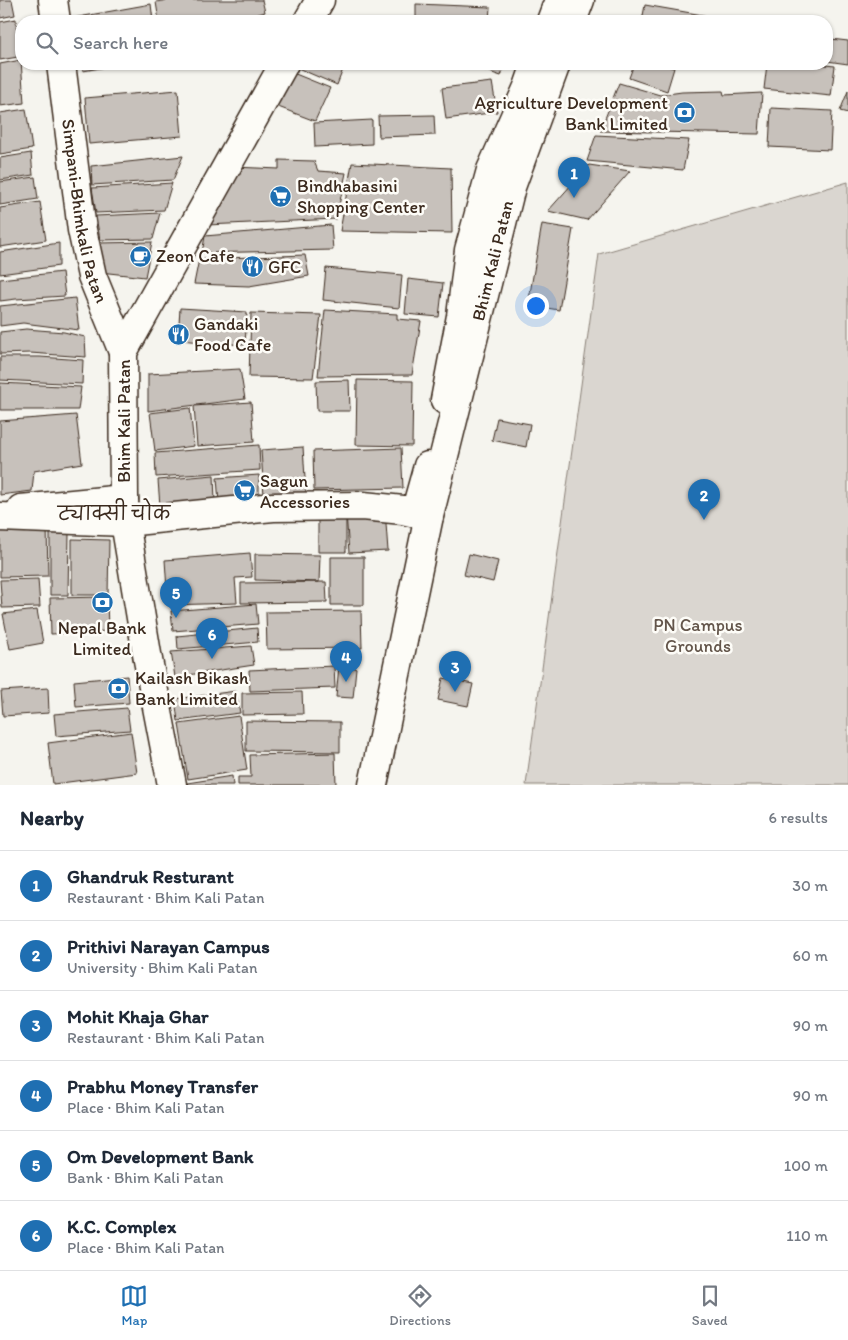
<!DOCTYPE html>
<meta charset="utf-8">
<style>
:root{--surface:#fff;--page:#f2f2f3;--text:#1f2937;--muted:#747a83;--line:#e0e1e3;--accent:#1f6fb2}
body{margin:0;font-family:Itim,"Playpen Sans Deva",sans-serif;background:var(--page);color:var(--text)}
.you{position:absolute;left:535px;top:305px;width:18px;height:18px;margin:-12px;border:4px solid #fff;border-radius:50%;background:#1a73e8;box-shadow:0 0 0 8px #1a73e833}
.badge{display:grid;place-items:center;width:32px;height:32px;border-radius:50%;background:var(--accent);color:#fff;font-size:16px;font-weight:700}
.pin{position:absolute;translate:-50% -41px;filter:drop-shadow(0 1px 2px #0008)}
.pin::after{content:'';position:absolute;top:26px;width:18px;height:15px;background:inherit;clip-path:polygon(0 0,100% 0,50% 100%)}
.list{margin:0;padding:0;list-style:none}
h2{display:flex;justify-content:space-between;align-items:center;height:65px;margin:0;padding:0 20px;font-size:21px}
h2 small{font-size:16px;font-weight:400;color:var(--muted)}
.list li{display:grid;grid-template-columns:32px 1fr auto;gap:15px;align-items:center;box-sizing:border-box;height:70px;padding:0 20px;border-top:1px solid var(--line)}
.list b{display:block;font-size:19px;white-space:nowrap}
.list p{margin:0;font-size:16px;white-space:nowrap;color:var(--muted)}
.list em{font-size:16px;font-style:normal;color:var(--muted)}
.icon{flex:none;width:28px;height:28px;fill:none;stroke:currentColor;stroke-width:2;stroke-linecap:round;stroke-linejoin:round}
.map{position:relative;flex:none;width:848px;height:785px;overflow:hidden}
.search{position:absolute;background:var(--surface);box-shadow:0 1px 4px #0004;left:15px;right:15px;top:15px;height:55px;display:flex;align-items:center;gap:12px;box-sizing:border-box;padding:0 18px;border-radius:20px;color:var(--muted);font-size:19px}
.sheet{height:485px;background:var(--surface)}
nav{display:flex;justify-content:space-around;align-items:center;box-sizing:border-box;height:70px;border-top:1px solid var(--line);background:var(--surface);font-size:14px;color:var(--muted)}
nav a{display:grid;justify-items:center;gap:2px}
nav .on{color:var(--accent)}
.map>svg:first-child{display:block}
</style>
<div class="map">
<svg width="848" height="785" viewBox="0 0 848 785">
<rect width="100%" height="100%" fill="#f5f4ee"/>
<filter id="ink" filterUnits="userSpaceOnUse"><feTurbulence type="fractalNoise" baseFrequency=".02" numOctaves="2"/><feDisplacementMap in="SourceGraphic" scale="10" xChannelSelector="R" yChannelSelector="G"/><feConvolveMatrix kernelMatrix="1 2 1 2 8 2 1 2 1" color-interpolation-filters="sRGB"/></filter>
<g filter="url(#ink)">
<path fill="#dad6d0" stroke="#8a8077" d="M848 182V785H526L599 254Z"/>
<path fill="#c7c1bb" stroke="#3b2a1e" d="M0 0H12L15 15 0 18Z
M168 0H262L265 12 246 18V21H159L156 2Z
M151 4 153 21H74L73 18Z
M416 4 490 7 489 21H416Z
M645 5 737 21H642Z
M16 19 18 57 0 60V22Z
M831 39 848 41V64L827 61Z
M21 60 24 103 0 106V64Z
M82 64H124L83 71Z
M294 64H345L337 85 293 66Z
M472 64H505L501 76 472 66Z
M634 64H660L674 68 667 91 629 78Z
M767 64H815L835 66 831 96 764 89Z
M288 71 330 88 315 121 273 105Z
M492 82 497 112 446 119 442 88Z
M619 83 660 95 682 92 723 91 724 95 762 93 759 134 600 131Z
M178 90 182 136 89 144 85 98Z
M848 91V113L840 111Z
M771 108 832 111 830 150 769 147Z
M26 109 32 149 0 154V113Z
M434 115 435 135 379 137 378 116Z
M372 120V144L315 147 314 123Z
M596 135 689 140 683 170 587 161Z
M31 153 33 175 0 180V158Z
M183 156 173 180 92 185 91 166Z
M279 160 314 161 318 171 346 173 336 219 207 225 234 167 279 169Z
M352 163 451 168 452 233 340 231Z
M589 165 630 171 587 220 548 211Z
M35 177 38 199 0 205V182Z
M172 183 164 210 96 213 92 188Z
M40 202 46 240 0 247V208Z
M160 213 153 239 100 240 96 216Z
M542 224 573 229 559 310 528 305Z
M331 225 333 250 202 253 205 236Z
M152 242 145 277 100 272 99 243Z
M59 243V266L0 274V252Z
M305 255 309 276 249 286 194 284 199 259Z
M326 268 402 275 399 308 323 300Z
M62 272 65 296 16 299 0 301V279Z
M408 279 443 283 439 317 405 314Z
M75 298 79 330 23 323 0 326V306Z
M180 308 247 312 245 345 178 340Z
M325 310 397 314V319L421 321 412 375 318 376Z
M251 313 321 315 313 378 249 377Z
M26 329 64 332 85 337 86 357 30 353 0 354V332Z
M0 357H40L83 360 82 384 0 380Z
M240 369 245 399 148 411V374Z
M349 380 350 411H317L316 381Z
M357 380 413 381 412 446 356 445Z
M0 383 81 387 78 410H0Z
M251 402 254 442 197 446 194 406Z
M190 408 194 446 155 451 150 413Z
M76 415 82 463 34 471 32 491 0 495V421Z
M497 418 530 424 526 447 492 440Z
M259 445 260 470 156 477 155 453Z
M303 447 306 494 264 496 261 450Z
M401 448 403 488 314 490 313 451Z
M214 475 215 503 160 506 158 480Z
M259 475V499L219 503 217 478Z
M385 510 388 551 349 553 346 513Z
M346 512V552H318V513Z
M47 527 48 576 0 577V528Z
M50 533H69L68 595H50Z
M72 539 109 540 108 595H72Z
M250 553 252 577 235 578 237 603 168 605 165 560Z
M255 554 320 555 319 582 255 580Z
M469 554 498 561 493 582 464 575Z
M331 557H364V605H331Z
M38 579 40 607 2 608 0 580Z
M326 582 327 602 241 603V583Z
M107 597 108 631 51 634 50 598Z
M256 604 258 624 173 631 171 611Z
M37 610 43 643 10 649 3 614Z
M361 611 362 648 267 649 266 612Z
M257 628 258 642 178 649 177 636Z
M251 646 254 665 175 677 171 652Z
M334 666 335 688 250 691 249 670Z
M339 666 356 668 353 698 336 697Z
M127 676 129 703 76 707 74 681Z
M443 678 473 684 468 706 438 700Z
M48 688 49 713 3 716 1 691Z
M236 691 240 713 178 721 175 699Z
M302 692 303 714 242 715V693Z
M127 708 130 730 56 736 54 714Z
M239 716 247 770 188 779 179 724Z
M246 721 340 722V752L246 751Z
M131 732 137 773 53 784 48 743Z
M335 753 336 785H238V777H251L250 755Z
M232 776 233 785H188L187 783Z"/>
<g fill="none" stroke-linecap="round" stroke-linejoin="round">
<defs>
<path id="street" d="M551 21 559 0
M445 400 461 316 469 250 491 170 528 87 536 64
M21 509 124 499
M415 513 428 466
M125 522 273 507 363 506 403 510 429 516"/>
<g id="secondary">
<path d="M53 0 56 21"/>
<path id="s1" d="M61 64 82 230 92 276 123 352"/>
<path d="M0 517 125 522"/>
</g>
<g id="primary">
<path d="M308 21 320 0"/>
<path d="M572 21 580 0"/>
<path d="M172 785 148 660 125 522 124 499 123 352 284 64"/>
<path id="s2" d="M373 785 429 516 511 187 556 64"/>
</g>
</defs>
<use href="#street" stroke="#3b2a1e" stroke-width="31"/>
<use href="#secondary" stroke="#3b2a1e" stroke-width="31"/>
<use href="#primary" stroke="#3b2a1e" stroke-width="31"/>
<use href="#street" stroke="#fdfcf7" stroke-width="28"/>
<use href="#secondary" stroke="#fdfcf7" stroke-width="28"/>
<use href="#primary" stroke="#fdfcf7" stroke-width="28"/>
</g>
</g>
<defs>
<symbol id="bank-disc" viewBox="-11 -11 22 22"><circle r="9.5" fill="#1f6fb2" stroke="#fdfcf7"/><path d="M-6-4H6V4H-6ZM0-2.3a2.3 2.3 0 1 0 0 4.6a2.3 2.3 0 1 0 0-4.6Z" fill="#fff"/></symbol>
<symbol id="supermarket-disc" viewBox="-11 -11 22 22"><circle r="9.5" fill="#1f6fb2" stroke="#fdfcf7"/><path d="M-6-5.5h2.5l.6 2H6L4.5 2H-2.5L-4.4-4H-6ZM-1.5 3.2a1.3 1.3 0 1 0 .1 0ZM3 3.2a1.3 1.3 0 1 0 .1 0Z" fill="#fff"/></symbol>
<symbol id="cafe-disc" viewBox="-11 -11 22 22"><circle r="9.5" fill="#1f6fb2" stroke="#fdfcf7"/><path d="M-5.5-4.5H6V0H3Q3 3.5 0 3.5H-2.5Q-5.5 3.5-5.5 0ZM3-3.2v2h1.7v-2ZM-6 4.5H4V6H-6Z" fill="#fff"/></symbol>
<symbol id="restaurant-disc" viewBox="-11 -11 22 22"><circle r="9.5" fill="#1f6fb2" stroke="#fdfcf7"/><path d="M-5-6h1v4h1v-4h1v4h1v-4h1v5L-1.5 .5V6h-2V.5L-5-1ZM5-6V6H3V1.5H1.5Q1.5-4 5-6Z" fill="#fff"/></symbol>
</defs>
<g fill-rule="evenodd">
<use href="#bank-disc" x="672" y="100" width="25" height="25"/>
<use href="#supermarket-disc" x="268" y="184" width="25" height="25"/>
<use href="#cafe-disc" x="128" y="244" width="25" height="25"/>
<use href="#restaurant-disc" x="240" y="254" width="25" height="25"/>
<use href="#restaurant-disc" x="166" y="322" width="25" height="25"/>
<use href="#supermarket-disc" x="232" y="478" width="25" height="25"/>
<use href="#bank-disc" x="90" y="590" width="25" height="25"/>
<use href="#bank-disc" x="106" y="676" width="25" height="25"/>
</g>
<g text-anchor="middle" stroke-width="5" stroke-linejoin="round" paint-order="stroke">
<g font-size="18" fill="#3b2a1e" stroke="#fdfcf7" text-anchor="start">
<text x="668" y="109" text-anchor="end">Agriculture Development<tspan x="668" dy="21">Bank Limited</tspan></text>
<text x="297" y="192">Bindhabasini<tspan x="297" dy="21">Shopping Center</tspan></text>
<text x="156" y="262">Zeon Cafe</text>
<text x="268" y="273">GFC</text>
<text x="194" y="330">Gandaki<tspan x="194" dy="21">Food Cafe</tspan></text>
<text x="260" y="487">Sagun<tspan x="260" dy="21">Accessories</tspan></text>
<text x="102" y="634" text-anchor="middle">Nepal Bank<tspan x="102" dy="21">Limited</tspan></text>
<text x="135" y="684">Kailash Bikash<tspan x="135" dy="21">Bank Limited</tspan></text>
</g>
<g font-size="18" fill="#3b2a1e" stroke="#fdfcf7">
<text dy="6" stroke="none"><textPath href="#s1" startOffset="149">Simpani-Bhimkali Patan</textPath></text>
<text dy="6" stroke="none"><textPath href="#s2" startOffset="538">Bhim Kali Patan</textPath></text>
<text transform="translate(124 421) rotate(-90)" y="6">Bhim Kali Patan</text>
</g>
<g font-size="18" fill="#63554a" stroke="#fdfcf7">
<text x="698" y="631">PN Campus<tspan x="698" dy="21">Grounds</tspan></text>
</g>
<g font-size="19" fill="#3b2a1e" stroke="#fdfcf7">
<text x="114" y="520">ट्याक्सी चोक</text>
</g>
</g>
</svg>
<div class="you"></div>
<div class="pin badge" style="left:574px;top:198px">1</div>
<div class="pin badge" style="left:704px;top:520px">2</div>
<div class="pin badge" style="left:455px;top:692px">3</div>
<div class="pin badge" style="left:346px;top:682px">4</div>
<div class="pin badge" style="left:176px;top:618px">5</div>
<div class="pin badge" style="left:212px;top:659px">6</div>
<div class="search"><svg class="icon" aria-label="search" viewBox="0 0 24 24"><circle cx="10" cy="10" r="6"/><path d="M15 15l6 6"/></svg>Search here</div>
</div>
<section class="sheet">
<h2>Nearby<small>6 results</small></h2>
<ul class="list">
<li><span class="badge">1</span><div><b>Ghandruk Resturant</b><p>Restaurant · Bhim Kali Patan</p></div><em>30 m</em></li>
<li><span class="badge">2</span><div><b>Prithivi Narayan Campus</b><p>University · Bhim Kali Patan</p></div><em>60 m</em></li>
<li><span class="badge">3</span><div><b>Mohit Khaja Ghar</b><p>Restaurant · Bhim Kali Patan</p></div><em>90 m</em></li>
<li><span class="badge">4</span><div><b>Prabhu Money Transfer</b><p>Place · Bhim Kali Patan</p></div><em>90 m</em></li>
<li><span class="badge">5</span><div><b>Om Development Bank</b><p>Bank · Bhim Kali Patan</p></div><em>100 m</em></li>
<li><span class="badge">6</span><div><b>K.C. Complex</b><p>Place · Bhim Kali Patan</p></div><em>110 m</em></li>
</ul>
</section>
<nav>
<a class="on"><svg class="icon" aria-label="map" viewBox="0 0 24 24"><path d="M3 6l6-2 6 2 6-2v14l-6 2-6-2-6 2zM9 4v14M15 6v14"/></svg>Map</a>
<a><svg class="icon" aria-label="directions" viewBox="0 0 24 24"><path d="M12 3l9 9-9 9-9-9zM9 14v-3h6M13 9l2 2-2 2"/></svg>Directions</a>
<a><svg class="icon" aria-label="saved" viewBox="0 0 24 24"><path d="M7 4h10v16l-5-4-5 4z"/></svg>Saved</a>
</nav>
